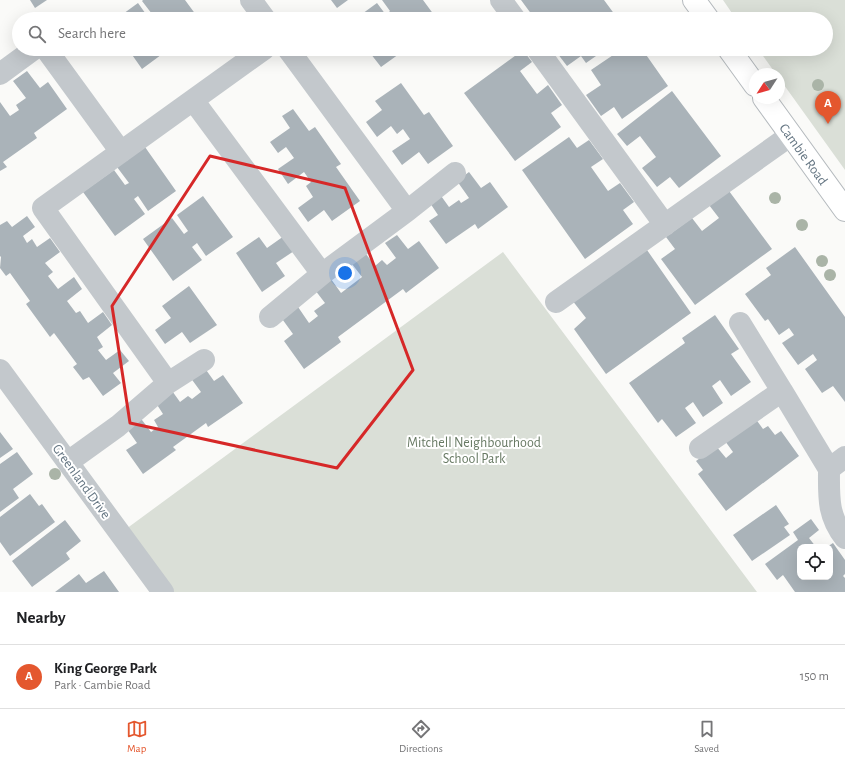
<!DOCTYPE html>
<meta charset="utf-8">
<style>
:root{--surface:#fff;--page:#f6f6f6;--text:#202124;--muted:#757577;--line:#e0e0e0;--accent:#e4572e}
body{margin:0;font-family:"Alegreya Sans",sans-serif;background:var(--page);color:var(--text)}
.controls{position:absolute;right:12px;bottom:12px;display:grid;overflow:hidden;border-radius:8px;box-shadow:0 4px 16px #0002}
.controls button{width:36px;height:36px;display:grid;place-items:center;padding:0;border:0;border-bottom:1px solid var(--line);background:var(--surface);color:var(--text);font:20px sans-serif}
.compass{position:absolute;left:749px;top:68px;width:36px;height:36px;border-radius:50%;background:var(--surface);box-shadow:0 4px 16px #0002;rotate:234deg}
.you{position:absolute;left:345px;top:273px;width:14px;height:14px;margin:-10px;border:3px solid #fff;border-radius:50%;background:#1a73e8;box-shadow:0 0 0 6px #1a73e833}
.badge{display:grid;place-items:center;width:26px;height:26px;border-radius:50%;background:var(--accent);color:#fff;font-size:13px;font-weight:700}
.pin{position:absolute;translate:-50% -33px;filter:drop-shadow(0 1px 2px #0008)}
.pin::after{content:'';position:absolute;top:21px;width:14px;height:12px;background:inherit;clip-path:polygon(0 0,100% 0,50% 100%)}
.list{margin:0;padding:0;list-style:none}
h2{display:flex;justify-content:space-between;align-items:center;height:52px;margin:0;padding:0 16px;font-size:17px}
h2 small{font-size:13px;font-weight:400;color:var(--muted)}
.list li{display:grid;grid-template-columns:26px 1fr auto;gap:12px;align-items:center;box-sizing:border-box;height:64px;padding:0 16px;border-top:1px solid var(--line)}
.list b{display:block;font-size:15px;white-space:nowrap}
.list p{margin:0;font-size:13px;white-space:nowrap;color:var(--muted)}
.list em{font-size:13px;font-style:normal;color:var(--muted)}
.icon{flex:none;width:22px;height:22px;fill:none;stroke:currentColor;stroke-width:2;stroke-linecap:round;stroke-linejoin:round}
.map{position:relative;flex:none;width:845px;height:592px;overflow:hidden}
.search{position:absolute;background:var(--surface);box-shadow:0 4px 16px #0002;left:12px;right:12px;top:12px;height:44px;display:flex;align-items:center;gap:10px;box-sizing:border-box;padding:0 14px;border-radius:22px;color:var(--muted);font-size:15px}
.sheet{height:116px;background:var(--surface)}
nav{display:flex;justify-content:space-around;align-items:center;box-sizing:border-box;height:56px;border-top:1px solid var(--line);background:var(--surface);font-size:11px;color:var(--muted)}
nav a{display:grid;justify-items:center;gap:2px}
nav .on{color:var(--accent)}
.map>svg:first-child{display:block}
</style>
<div class="map">
<svg width="845" height="592" viewBox="0 0 845 592">
<rect width="100%" height="100%" fill="#fafaf8"/>
<path fill="#dadfd7" d="M723 0H845V170L779 78V74H776L758 49H826V19H736Z
M503 252 757 592H172L126 529Z"/>
<path fill="#aab3b9" d="M30 0H47L35 8Z
M143 0H185L199 19H116L138 3 148 17 152 14 142 1Z
M331 0H348L337 8Z
M382 0H423L437 19H355L377 3 386 15 390 11Z
M521 0H604L618 19H553L548 13 540 19H535Z
M128 49H169L142 69Z
M367 49H406L381 67Z
M554 49H606L586 63 581 56 567 66Z
M622 49H642L668 86 622 119 614 107 601 116 586 95 601 85 591 70Z
M523 50 532 62 520 71 537 94 548 85 562 105 551 113 561 127 515 161 464 93Z
M27 71 40 88 48 82 67 109 34 133 37 138 3 162 7 167 0 171V102L10 116 19 110 16 105 26 98 13 81Z
M401 83 424 115 429 112 453 146 428 164 419 152 402 165 392 151 410 139 403 129 397 134 391 126 377 137 366 122 382 110 375 101Z
M672 91 721 156 679 188 670 177 657 187 642 168 656 157 640 136 627 146 617 134Z
M293 109 309 131 315 127 341 164 336 167 360 201 332 221 324 210 308 222 298 208 313 197 306 186 311 182 304 172 288 184 278 169 294 158 286 147 278 153 270 142 290 128 282 116Z
M569 137 577 148 589 140 603 159 591 167 608 191 620 183 634 202 623 210 633 224 585 259 522 170Z
M145 147 176 191 148 211 138 196 134 199 145 214 115 236 83 192 114 170 125 185 129 183 117 167Z
M469 172 481 188 490 182 508 207 478 229 475 224 446 244 429 221 438 215 428 200 439 193 449 207 459 200 461 203 469 198 457 181Z
M729 191 772 249 695 305 661 259 675 249 666 237 692 218 702 231 719 218 709 205Z
M203 196 233 237 206 256 197 243 192 247 202 260 173 281 143 239 172 218 184 234 188 231 177 215Z
M27 216 35 227 23 236 27 243 32 239 37 247 50 238 60 252 45 263 53 272 48 276 58 289 74 277 82 289 67 301 76 313 80 311 88 323 103 312 112 325 97 337 103 347 98 350 106 360 120 350 129 361 113 373 121 383 103 396 89 377 83 380 73 367 77 364 54 333 50 337 26 304 30 301 10 273 6 276 0 268 1 257 0 256V225L7 221 12 227Z
M397 235 408 249 419 241 439 268 406 293 403 289 338 337 341 342 304 369 284 341 293 334 280 316 296 304 309 323 318 316 314 311 325 303 315 290 331 279 341 293 362 277 352 264 366 254 375 266 382 260 387 265 396 258 385 243Z
M284 236 294 251 276 263 285 276 262 292 236 253 259 237 267 248Z
M795 247 845 317V402L833 386 822 393 805 369 817 360 813 354 798 365 782 343 794 335 789 328 779 335 768 319 765 321 745 294 771 275 766 268Z
M647 250 691 313 606 374 574 329 586 318 572 300Z
M189 286 217 325 190 343 182 332 165 344 155 330 171 318 162 306Z
M715 315 739 349 731 354 751 382 731 396 720 380 712 386 723 403 703 417 693 402 685 408 696 423 676 437 662 419 658 423 629 383 685 343 682 338Z
M204 367 214 381 223 375 243 403 208 427 206 423 173 447 176 450 143 474 126 450 137 443 125 426 139 416 151 432 158 427 154 420 163 414 154 400 170 388 180 402 188 396 192 399 201 392 190 377Z
M755 418 763 429 768 426 775 435 781 431 799 456 726 511 698 474 703 470 696 461 716 446 726 458 733 452 725 441Z
M0 432 13 449 0 458Z
M17 452 33 474 13 489 19 498 0 512V464Z
M30 494 39 506 42 504 55 522 10 556 0 542V517Z
M776 505 789 524 784 527 790 535 752 561 733 535Z
M811 519 819 530 809 538 816 547H800V577H830V547H827L833 543 845 560V574L843 576 845 578V592H795L783 575 777 580 765 564 798 540 793 532Z
M65 520 81 541 66 553 70 559 32 587 12 561Z
M104 571 119 592H55L79 574 86 583Z"/>
<g fill="none" stroke-linecap="round" stroke-linejoin="round">
<defs>
<path id="major" d="M694 0 708 19
M729 49 755 85
M764 98 845 210"/>
</defs>
<use href="#major" stroke="#b5babe" stroke-width="24"/>
<path stroke="#c3c8cc" stroke-width="22" d="M251 0 265 19
M501 0 515 19
M46 49 121 152
M288 49 407 211
M537 49 665 225
M0 74 34 49
M193 100 322 274
M556 302 791 135
M270 317 322 274 407 211 455 173
M740 323 782 391
M0 370 163 592
M168 383 43 208 264 49
M700 448 782 391 829 469
M845 457 829 469C829 496 827 515 845 538
M68 462 118 426 168 383 204 360"/>
<use href="#major" stroke="#fff" stroke-width="22"/>
</g>
<g fill="#aab4a7">
<circle cx="818" cy="85" r="6"/>
<circle cx="831" cy="103" r="6"/>
<circle cx="775" cy="198" r="6"/>
<circle cx="802" cy="225" r="6"/>
<circle cx="822" cy="261" r="6"/>
<circle cx="830" cy="275" r="6"/>
<circle cx="55" cy="474" r="6"/>
</g>
<path fill="none" stroke="#d62828" stroke-width="3" stroke-linejoin="round" d="M210 156 345 188 413 370 337 468 130 423 112 306Z"/>
<g text-anchor="middle" stroke-width="4" stroke-linejoin="round" paint-order="stroke">
<g font-size="14" fill="#657683" stroke="#fff">
<text transform="translate(804 154) rotate(54)" y="5">Cambie Road</text>
<text transform="translate(82 481) rotate(54)" y="5">Greenland Drive</text>
</g>
<g font-size="14" fill="#687a64" stroke="#fff">
<text x="474" y="447">Mitchell Neighbourhood<tspan x="474" dy="16">School Park</tspan></text>
</g>
</g>
</svg>
<div class="controls">
<button><svg class="icon" aria-label="locate" viewBox="0 0 24 24"><circle cx="12" cy="12" r="6"/><path d="M12 2v4M12 18v4M2 12h4M18 12h4"/></svg></button>
</div>
<svg class="compass" viewBox="-18 -18 36 36"><path d="M0-13l5 13h-10z" fill="#e53935"/><path d="M0 13l5-13h-10z" fill="#757577"/></svg>
<div class="you"></div>
<div class="pin badge" style="left:828px;top:124px">A</div>
<div class="search"><svg class="icon" aria-label="search" viewBox="0 0 24 24"><circle cx="10" cy="10" r="6"/><path d="M15 15l6 6"/></svg>Search here</div>
</div>
<section class="sheet">
<h2>Nearby<small></small></h2>
<ul class="list">
<li><span class="badge">A</span><div><b>King George Park</b><p>Park · Cambie Road</p></div><em>150 m</em></li>
</ul>
</section>
<nav>
<a class="on"><svg class="icon" aria-label="map" viewBox="0 0 24 24"><path d="M3 6l6-2 6 2 6-2v14l-6 2-6-2-6 2zM9 4v14M15 6v14"/></svg>Map</a>
<a><svg class="icon" aria-label="directions" viewBox="0 0 24 24"><path d="M12 3l9 9-9 9-9-9zM9 14v-3h6M13 9l2 2-2 2"/></svg>Directions</a>
<a><svg class="icon" aria-label="saved" viewBox="0 0 24 24"><path d="M7 4h10v16l-5-4-5 4z"/></svg>Saved</a>
</nav>
